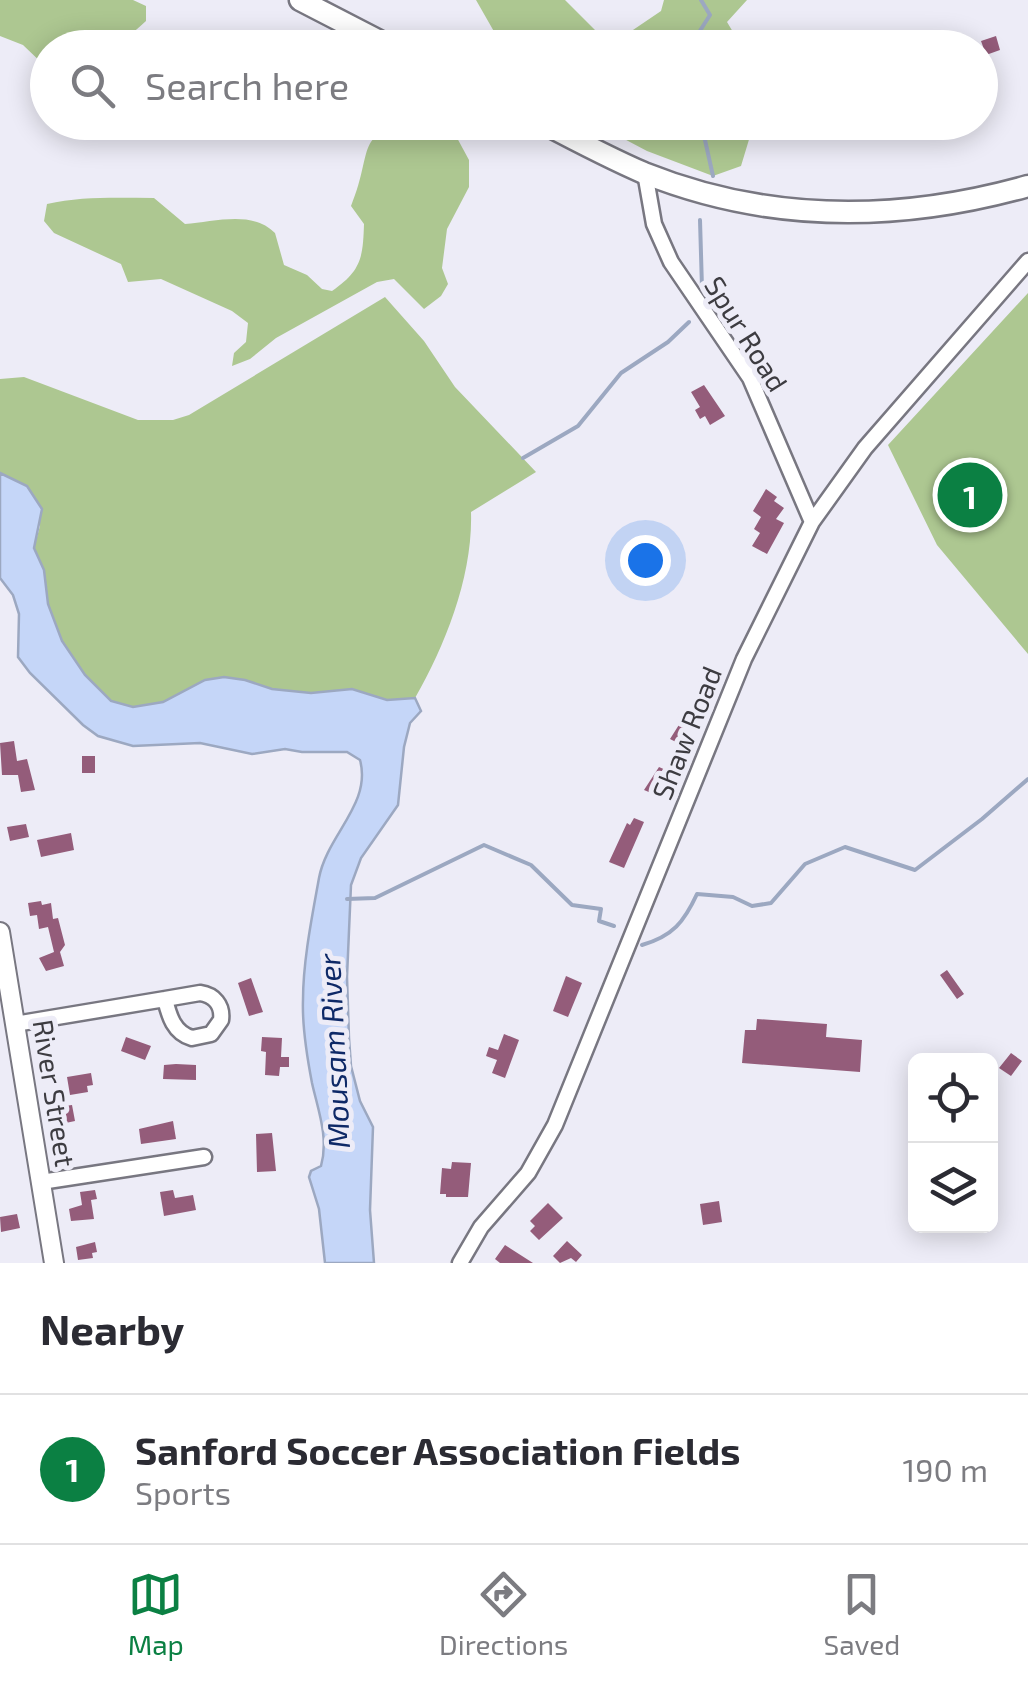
<!DOCTYPE html>
<style>
:root{--surface:#fff;--page:#f2f2f3;--text:#2b2b33;--muted:#7c7c81;--line:#e1e1e2;--accent:#0b8043}
body{margin:0;font-family:"Exo 2",sans-serif;background:var(--page);color:var(--text)}
.controls{position:absolute;right:30px;bottom:30px;display:grid;overflow:hidden;border-radius:15px;box-shadow:0 5px 25px #0003}
.controls button{width:90px;height:90px;display:grid;place-items:center;padding:0;border:0;border-bottom:2px solid var(--line);background:var(--surface);color:var(--text);font:50px sans-serif}
.you{position:absolute;left:645px;top:560px;width:35px;height:35px;margin:-25px;border:8px solid #fff;border-radius:50%;background:#1a73e8;box-shadow:0 0 0 15px #1a73e833}
.badge{display:grid;place-items:center;width:65px;height:65px;border-radius:50%;background:var(--accent);color:#fff;font-size:32px;font-weight:700}
.pin{position:absolute;translate:-50% -50%;border:5px solid #fff;box-shadow:0 2px 10px #0006}
.list{margin:0;padding:0;list-style:none}
h2{display:flex;justify-content:space-between;align-items:center;height:130px;margin:0;padding:0 40px;font-size:42px}
h2 small{font-size:32px;font-weight:400;color:var(--muted)}
.list li{display:grid;grid-template-columns:65px 1fr auto;gap:30px;align-items:center;box-sizing:border-box;height:150px;padding:0 40px;border-top:2px solid var(--line)}
.list b{display:block;font-size:38px;white-space:nowrap}
.list p{margin:0;font-size:32px;white-space:nowrap;color:var(--muted)}
.list em{font-size:32px;font-style:normal;color:var(--muted)}
.icon{flex:none;width:55px;height:55px;fill:none;stroke:currentColor;stroke-width:2;stroke-linecap:round;stroke-linejoin:round}
.map{position:relative;flex:none;width:1028px;height:1263px;overflow:hidden}
.search{position:absolute;background:var(--surface);box-shadow:0 5px 25px #0003;left:30px;right:30px;top:30px;height:110px;display:flex;align-items:center;gap:25px;box-sizing:border-box;padding:0 35px;border-radius:55px;color:var(--muted);font-size:38px}
.sheet{height:280px;background:var(--surface)}
nav{display:flex;justify-content:space-around;align-items:center;box-sizing:border-box;height:140px;border-top:2px solid var(--line);background:var(--surface);font-size:28px;color:var(--muted)}
nav a{display:grid;justify-items:center;gap:5px}
nav .on{color:var(--accent)}
.map>svg:first-child{display:block}
</style>
<div class="map">
<svg width="1028" height="1263" viewBox="0 0 1028 1263">
<rect width="100%" height="100%" fill="#edecf7"/>
<path fill="#adc791" d="M0 0H133L146 6V21C113 53 90 48 48 48L47 68 23 45 0 36Z
M476 0H565L599 34 630 32 661 11 664 0H747L727 22 742 47H515L500 42Z
M608 123V122L754 123 741 166 713 176 647 151 611 132Z
M431 125 456 136 469 160V187L447 229 442 268 448 284 441 296 424 309 394 279 377 282 276 338 250 359 232 366 234 353 246 342 248 323 232 311 161 279 128 282 121 264 54 233 44 221 47 204C82 196 118 198 154 198L185 224C214 222 253 210 275 233L284 265 307 275 322 289 332 291C361 271 363 258 364 224L351 206C376 146 350 127 431 125Z
M1028 293V654L937 545 888 445Z
M385 297 424 341 455 387 536 472 471 512C473 575 446 644 415 698L387 700 352 689 311 693 272 689 245 680H205L163 702 146 705 133 707 111 701 93 686 62 641 48 604 44 570 34 548 40 526 27 486 0 473V379L24 377 138 420H173L189 415Z"/>
<path fill="#c5d6f8" stroke="#9ca8c1" stroke-width="2.5" d="M0 473 27 486 42 509 34 548 44 570 48 604 62 641 85 675 111 701 133 707 163 702 205 680 224 677 245 680 272 689 311 693 352 689 387 700 415 698 421 711 410 723 404 747 398 805 361 858 351 885 347 977 349 1038 351 1066 360 1101 373 1127 370 1210 374 1263H325L319 1209 309 1177 311 1171 321 1166C329 1138 318 1110 312 1083 307 1057 302 1027 303 1000 303 961 312 917 319 878 327 835 372 804 360 760L347 752H302L285 749 252 754 200 743 133 746 98 736 83 725 30 673 18 657 19 614 13 595 0 578Z"/>
<g fill="none" stroke-linecap="round" stroke-linejoin="round">
<path stroke="#9ca8c1" stroke-width="4" d="M689 48 710 15 701 0
M701 122 713 176
M700 220 702 288
M523 458 578 426 621 373 668 342 689 322
M347 899 375 898 484 845 531 865 572 905 601 909 599 921 614 926
M642 945C673 936 684 922 697 894L733 897 752 906 771 903 805 864 845 847 915 870 982 819 1028 779"/>
</g>
<path fill="#945c7a" d="M996 36 1000 50 986 55 981 41Z
M704 385 725 416 710 425 705 416 700 419 695 410 700 407 691 392Z
M766 489 777 497 774 501 784 508 776 519 784 523 767 554 752 546 760 533 754 529 761 517 753 511Z
M682 720 690 724 680 744 670 739Z
M14 741 17 761 27 759 35 790 21 792 18 775H2L0 743Z
M82 756H95V773H82Z
M659 767 668 771 656 795 644 790Z
M634 818 644 822 624 868 609 862 627 823 630 825Z
M26 824 29 837 10 841 7 827Z
M71 833 74 850 41 857 37 840Z
M41 901 42 905 51 903 53 919 58 918 65 945 60 952 64 966 46 971 39 958 54 952 48 927 39 929 37 915 30 916 28 903Z
M947 970 964 994 957 999 940 975Z
M566 976 582 983 568 1017 553 1011Z
M251 978 263 1012 249 1016 238 983Z
M757 1019 827 1024 826 1037 862 1040 860 1072 742 1063 745 1030H756Z
M504 1034 519 1040 505 1078 492 1073 497 1060 486 1056 489 1047 498 1050Z
M126 1037 151 1046 145 1060 121 1051Z
M262 1037 282 1038 281 1057H289V1067H280L279 1076 265 1075 266 1052 261 1051Z
M1011 1053 1022 1061 1011 1076 999 1068Z
M176 1064 196 1065V1080L163 1079 164 1065Z
M91 1073 93 1085 87 1086 88 1092 70 1095 67 1077Z
M72 1105 75 1121 61 1124 57 1107Z
M173 1121 176 1139 141 1144 139 1129Z
M272 1133 276 1171 257 1172 256 1134Z
M452 1162 471 1163 468 1197H446V1194H440L442 1168 451 1169Z
M95 1190 97 1199 91 1200 94 1219 71 1221 69 1209 82 1205 80 1192Z
M173 1190 175 1198 193 1195 196 1210 164 1216 160 1192Z
M719 1201 722 1222 703 1225 700 1204Z
M548 1203 563 1218 539 1240 530 1231 535 1226 530 1221Z
M17 1214 20 1228 1 1232 0 1217Z
M567 1241 582 1255 576 1262 571 1258 560 1263 553 1256Z
M95 1242 97 1252 92 1253 93 1258 78 1260 76 1247Z
M505 1245 533 1263H500L495 1259Z"/>
<g fill="none" stroke-linecap="round" stroke-linejoin="round">
<defs>
<path id="minor" d="M645 173 654 224 671 262 750 378 812 522
M200 993C214 995 223 1005 221 1020L211 1034 192 1038C174 1033 169 1016 165 999Z
M15 1024 165 999
M41 1182 204 1157
M460 1263 481 1227 528 1173 555 1125 744 659 812 522 865 448 1028 261"/>
<path id="tertiary" d="M0 932 54 1263"/>
<path id="secondary" d="M300 0 393 48
M541 122C575 140 609 158 644 173 769 223 900 222 1028 186"/>
</defs>
<use href="#minor" stroke="#787781" stroke-width="19"/>
<use href="#tertiary" stroke="#787781" stroke-width="22"/>
<use href="#secondary" stroke="#787781" stroke-width="25"/>
<use href="#minor" stroke="#fff" stroke-width="14"/>
<use href="#tertiary" stroke="#fff" stroke-width="18"/>
<use href="#secondary" stroke="#fff" stroke-width="20"/>
</g>
<g text-anchor="middle" stroke-width="10" stroke-linejoin="round" paint-order="stroke">
<g font-size="28" fill="#3d3c41" stroke="#edecf7">
<text transform="translate(746 334) rotate(58)" y="10">Spur Road</text>
<text transform="translate(687 733) rotate(-68)" y="10">Shaw Road</text>
<text transform="translate(54 1093) rotate(81)" y="10">River Street</text>
</g>
<g font-size="30" font-style="italic" fill="#0e2967" stroke="#edecf7">
<text transform="translate(335 1051) rotate(-93)" y="10">Mousam River</text>
</g>
</g>
</svg>
<div class="controls">
<button><svg class="icon" aria-label="locate" viewBox="0 0 24 24"><circle cx="12" cy="12" r="6"/><path d="M12 2v4M12 18v4M2 12h4M18 12h4"/></svg></button>
<button><svg class="icon" aria-label="layers" viewBox="0 0 24 24"><path d="M12 4l9 5-9 5-9-5zM3 14l9 5 9-5"/></svg></button>
</div>
<div class="you"></div>
<div class="pin badge" style="left:970px;top:495px">1</div>
<div class="search"><svg class="icon" aria-label="search" viewBox="0 0 24 24"><circle cx="10" cy="10" r="6"/><path d="M15 15l6 6"/></svg>Search here</div>
</div>
<section class="sheet">
<h2>Nearby<small></small></h2>
<ul class="list">
<li><span class="badge">1</span><div><b>Sanford Soccer Association Fields</b><p>Sports</p></div><em>190 m</em></li>
</ul>
</section>
<nav>
<a class="on"><svg class="icon" aria-label="map" viewBox="0 0 24 24"><path d="M3 6l6-2 6 2 6-2v14l-6 2-6-2-6 2zM9 4v14M15 6v14"/></svg>Map</a>
<a><svg class="icon" aria-label="directions" viewBox="0 0 24 24"><path d="M12 3l9 9-9 9-9-9zM9 14v-3h6M13 9l2 2-2 2"/></svg>Directions</a>
<a><svg class="icon" aria-label="saved" viewBox="0 0 24 24"><path d="M7 4h10v16l-5-4-5 4z"/></svg>Saved</a>
</nav>
